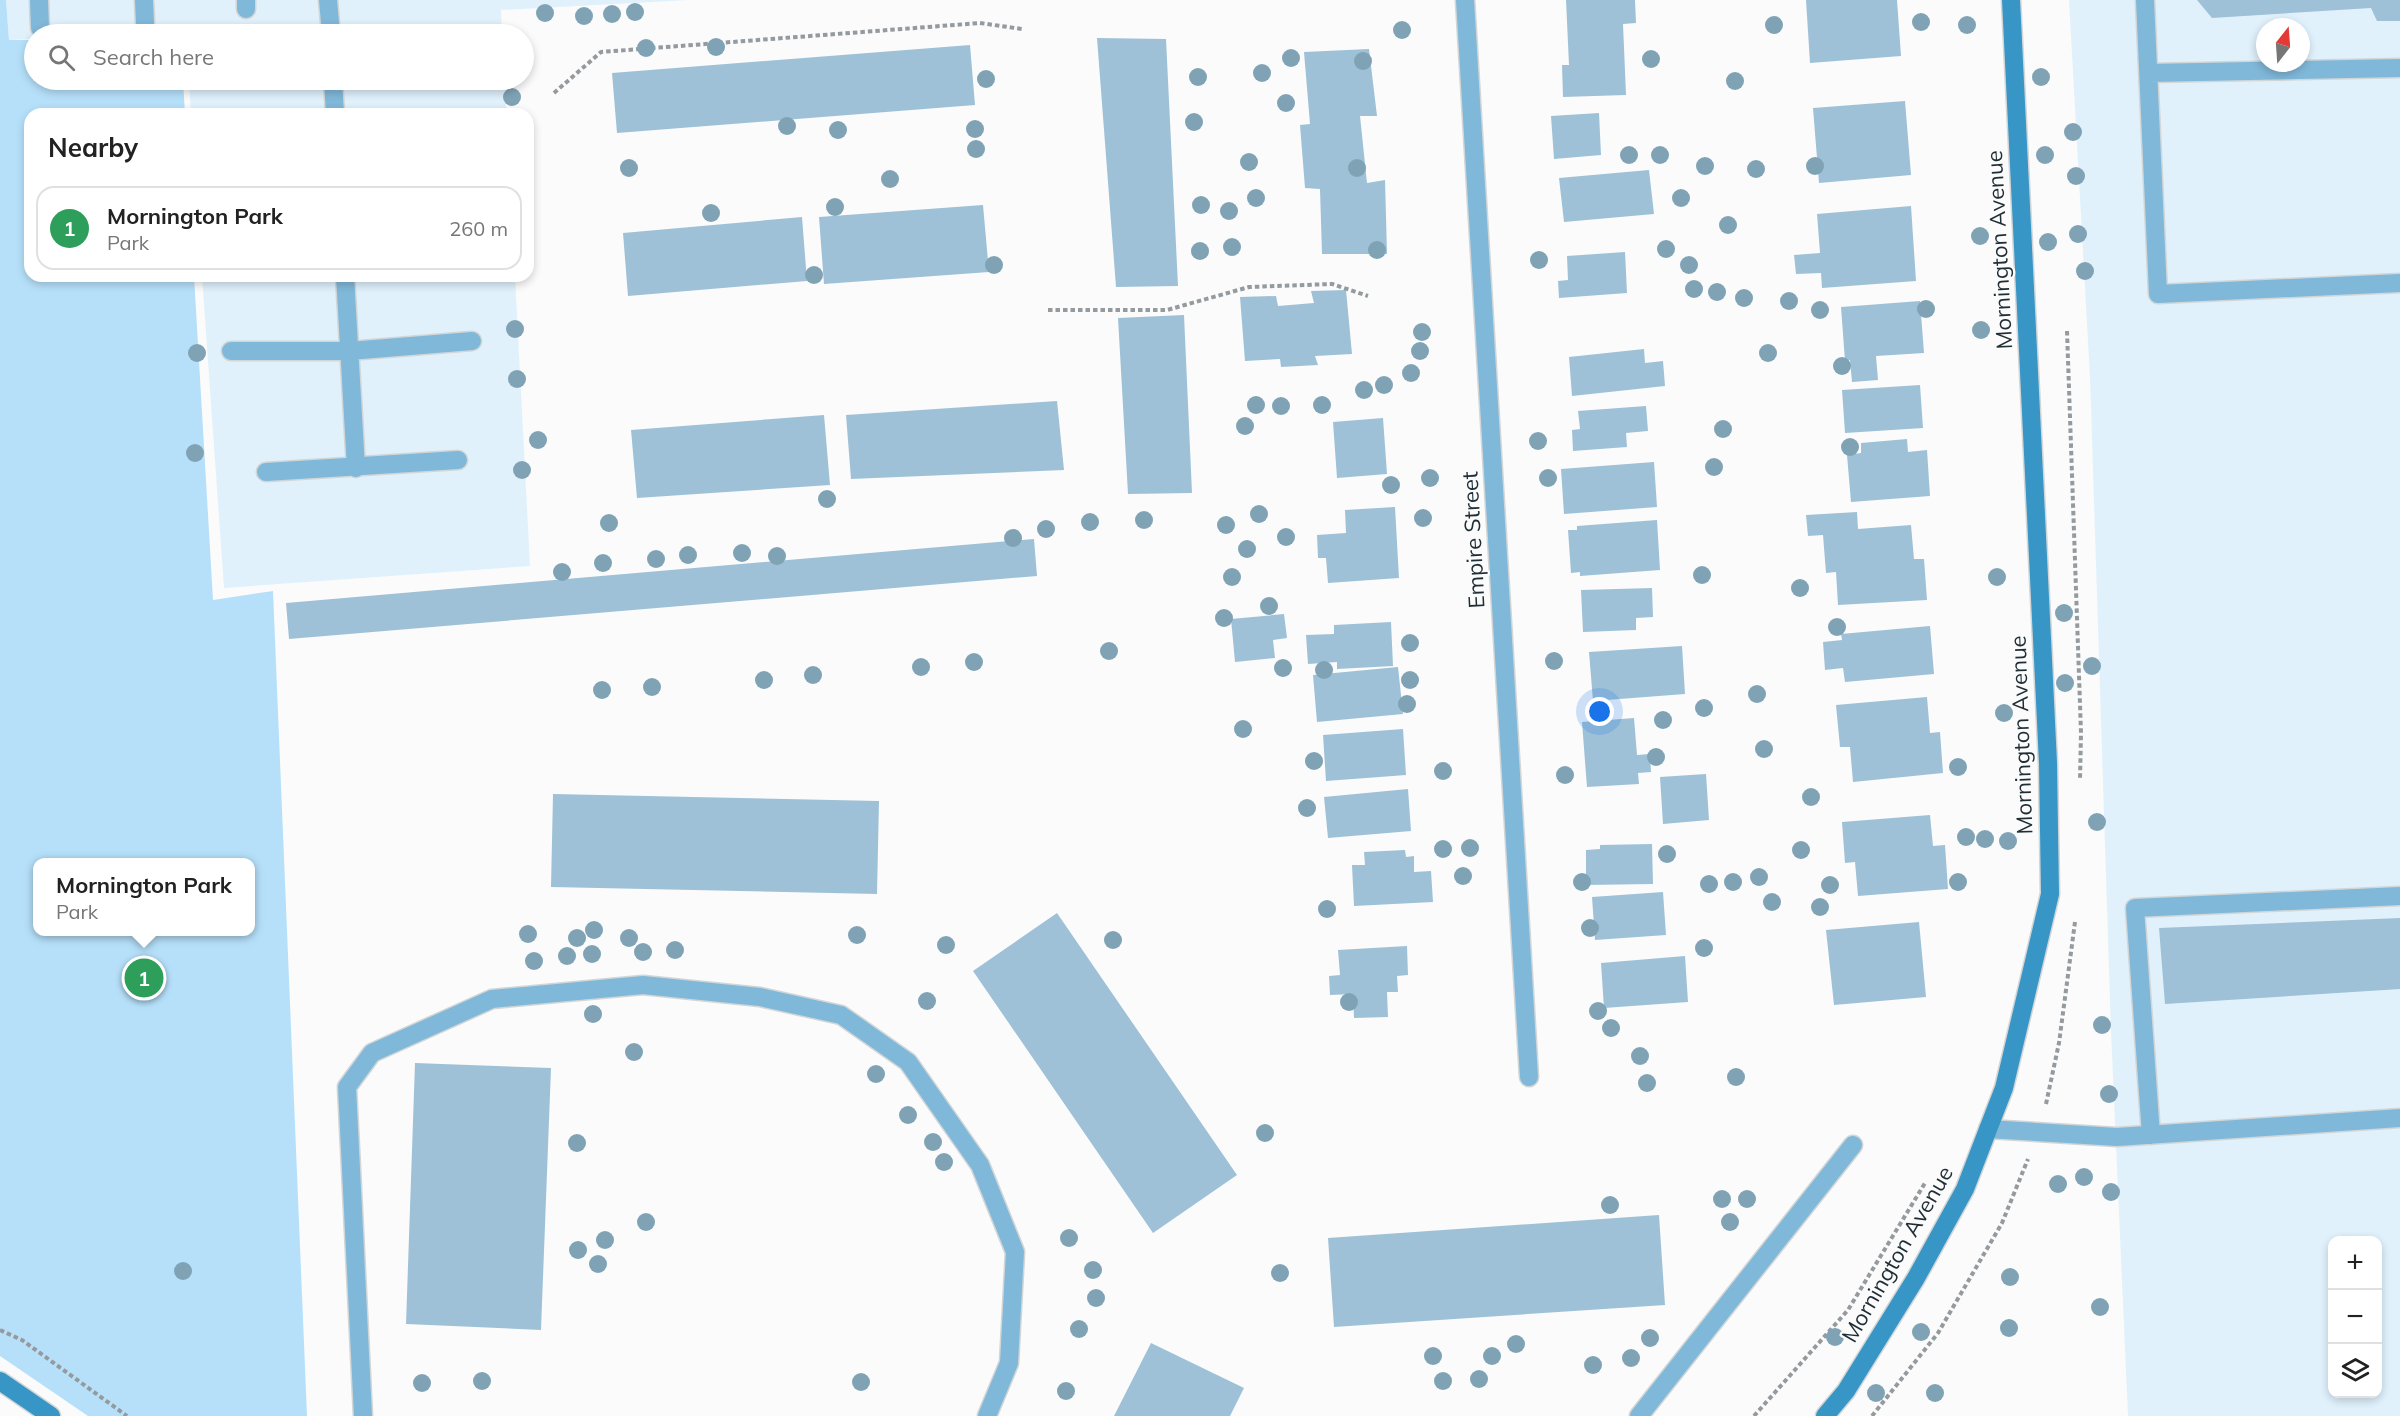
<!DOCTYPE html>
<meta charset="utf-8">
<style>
:root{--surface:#fff;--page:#f6f6f6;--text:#222;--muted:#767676;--line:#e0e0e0;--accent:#0b8043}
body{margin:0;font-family:Mulish,sans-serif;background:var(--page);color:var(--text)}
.controls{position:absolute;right:18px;bottom:18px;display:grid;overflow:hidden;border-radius:12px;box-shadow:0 3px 9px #0003}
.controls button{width:54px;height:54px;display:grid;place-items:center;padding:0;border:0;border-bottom:2px solid var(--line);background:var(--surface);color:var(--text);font:30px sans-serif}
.compass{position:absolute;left:2256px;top:18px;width:54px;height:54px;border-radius:50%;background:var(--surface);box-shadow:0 3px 9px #0003;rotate:17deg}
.you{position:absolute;left:1600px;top:712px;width:21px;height:21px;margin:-15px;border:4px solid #fff;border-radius:50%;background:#1a73e8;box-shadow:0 0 0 9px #1a73e833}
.badge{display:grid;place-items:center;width:39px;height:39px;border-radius:50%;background:var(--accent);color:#fff;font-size:20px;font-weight:700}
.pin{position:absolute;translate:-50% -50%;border:3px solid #fff;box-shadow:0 2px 6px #0006}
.popup{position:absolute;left:33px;top:858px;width:222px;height:78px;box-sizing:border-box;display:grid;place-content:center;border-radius:12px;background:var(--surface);filter:drop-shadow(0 2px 4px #0005);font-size:20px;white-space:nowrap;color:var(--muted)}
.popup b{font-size:22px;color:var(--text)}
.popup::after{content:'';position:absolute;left:50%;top:100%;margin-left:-12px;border:12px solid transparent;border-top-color:var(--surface)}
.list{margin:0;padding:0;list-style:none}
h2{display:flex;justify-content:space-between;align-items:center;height:78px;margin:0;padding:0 24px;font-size:26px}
h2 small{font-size:20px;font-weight:400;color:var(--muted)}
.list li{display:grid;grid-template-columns:39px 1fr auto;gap:18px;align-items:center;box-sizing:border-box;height:84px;margin:0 12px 12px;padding:0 12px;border:2px solid var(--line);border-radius:18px}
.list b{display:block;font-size:22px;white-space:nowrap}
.list p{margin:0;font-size:20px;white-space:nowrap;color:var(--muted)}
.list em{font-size:20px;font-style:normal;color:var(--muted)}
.icon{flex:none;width:33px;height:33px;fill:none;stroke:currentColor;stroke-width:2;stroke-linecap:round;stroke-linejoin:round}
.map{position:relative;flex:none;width:2400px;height:1416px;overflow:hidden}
.search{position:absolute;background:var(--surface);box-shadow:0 3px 9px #0003;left:24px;top:24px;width:510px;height:66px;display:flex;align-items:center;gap:15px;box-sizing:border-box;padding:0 21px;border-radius:33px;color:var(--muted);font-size:22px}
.panel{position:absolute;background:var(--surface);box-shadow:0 3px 9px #0003;left:24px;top:108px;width:510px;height:174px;border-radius:18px}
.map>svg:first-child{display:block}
</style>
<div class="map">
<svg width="2400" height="1416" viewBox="0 0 2400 1416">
<rect width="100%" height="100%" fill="#fbfbfb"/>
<path fill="#e0f1fc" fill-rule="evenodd" d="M6 0H689L501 10 502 34H186L185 32 125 34H34V39L9 40Z
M2069 0H2400V1416H2128L2111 1032 2090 377ZM2265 27H2301V63H2265ZM2332 1240H2378V1394H2332Z
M189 80H505L506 114H191Z
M202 276H515L530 566 224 588Z"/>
<path fill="#b6e0fa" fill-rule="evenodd" d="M0 0H6L9 40H34V80H183L185 114H30V276H194L213 600 273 591 307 1416H88L0 1356ZM38 862H250V932H38Z"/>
<path fill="#9ec1d7" d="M1566 0H1635L1636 23 1623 24 1626 95 1563 97 1562 65H1569Z
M1806 0H1897L1901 56 1810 63Z
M2197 0H2400V21H2377L2371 8 2212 18Z
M1097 38 1166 39 1178 286 1116 287Z
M970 45 975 105 617 133 612 73Z
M1369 49 1377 116H1360L1367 183 1385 180 1387 254H1322L1320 189 1305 188 1300 125 1310 124 1304 52Z
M1905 101 1911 175 1819 183 1813 108Z
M1599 113 1601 155 1554 159 1551 116Z
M1649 170 1654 214 1564 222 1559 178Z
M983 205 989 272 824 284 819 217Z
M1911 206 1916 281 1822 288 1821 273 1796 274 1794 255 1820 253 1817 214Z
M802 217 807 281 628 296 623 233Z
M1625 252 1627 293 1559 298 1558 281 1568 280 1567 256Z
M1346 290 1352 354 1315 356 1318 365 1281 367 1280 359 1245 361 1240 297 1276 296 1278 306 1314 303 1311 291Z
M1920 301 1924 353 1876 356 1878 380 1852 382 1850 360 1845 361 1841 307Z
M1184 315 1192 493 1128 494 1118 318Z
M1644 349 1645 363 1663 361 1665 386 1572 396 1569 357Z
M1920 385 1923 428 1845 433 1842 390Z
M1057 401 1064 470 851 479 846 415Z
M1646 406 1648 431 1626 433 1627 447 1573 451 1572 430 1580 429 1578 411Z
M824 415 830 485 637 498 631 430Z
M1383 418 1387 474 1337 478 1333 422Z
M1907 439 1908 452 1927 450 1930 496 1851 502 1847 455 1861 453V443Z
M1654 462 1657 507 1564 514 1561 469Z
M1395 507 1399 578 1328 583 1326 558H1318L1317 535 1346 533 1345 510Z
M1857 512 1858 529 1911 525 1914 559H1924L1927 600 1838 605 1836 572 1826 573 1823 535 1808 536 1806 515Z
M1657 520 1660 570 1580 576V572L1571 573 1568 530H1577V526Z
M1034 539 1037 576 289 639 286 603Z
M1652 588 1653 617 1636 618V630L1583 632 1581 590Z
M1284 614 1287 638 1273 640 1275 658 1235 662 1231 619Z
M1391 622 1393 666 1337 669V662L1308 664 1306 635 1334 634V625Z
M1930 626 1934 674 1845 682 1843 668 1825 670 1823 642 1842 640 1841 634Z
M1682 646 1685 694 1593 701 1589 652Z
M1398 667 1403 714 1317 722 1313 675Z
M1927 697 1930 733 1940 732 1943 773 1853 782 1850 747H1840L1836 705Z
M1634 718 1637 755 1650 754 1651 772 1638 773 1639 784 1587 787 1582 722Z
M1403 729 1406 775 1326 781 1323 735Z
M1706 774 1709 820 1663 824 1660 777Z
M1408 789 1411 831 1328 838 1324 797Z
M553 794 879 801 877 894 551 887Z
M1930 815 1933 846 1945 845 1948 889 1858 896 1855 862 1845 863 1842 822Z
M1652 844 1653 884 1586 885V850L1600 849V845Z
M1405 850 1406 857 1414 856V872L1431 871 1433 902 1354 906 1352 865H1365L1364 852Z
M1663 892 1666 935 1595 940 1592 897Z
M1057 913 1237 1175 1153 1233 973 971Z
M2400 918V989L2165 1004 2159 928Z
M1919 922 1926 997 1834 1005 1826 930Z
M1407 946 1408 975 1397 976 1398 992H1387L1388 1017 1354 1018 1353 994 1330 995 1329 976 1340 975 1338 950Z
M1685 956 1688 1002 1604 1008 1601 963Z
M415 1063 551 1068 541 1330 406 1324Z
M1659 1215 1665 1305 1334 1327 1328 1238Z
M1151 1343 1244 1388 1230 1416H1114Z"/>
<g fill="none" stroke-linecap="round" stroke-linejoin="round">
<defs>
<path id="lane" d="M39 0 40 28
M144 0 145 23
M246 0V9
M328 0 331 34
M2145 0 2158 294 2400 283
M2149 73 2400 68
M333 80 335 114
M345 276 356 468
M231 351H349L472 341
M266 472 458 460
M1988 1129 2117 1137 2400 1118
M2151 1135 2135 908 2400 896
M363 1416 347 1087 372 1053 492 999 643 985 760 997 841 1015 908 1062 980 1165 1015 1252 1009 1363 987 1416
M1639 1416 1853 1145"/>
<path id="street" d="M1465 0 1529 1077"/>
<path id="secondary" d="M0 1381 51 1416
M1825 1416 1846 1391 1916 1278 1965 1189 2004 1088 2050 894 2048 763 2011 0"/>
</defs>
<use href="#lane" stroke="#d3d6d7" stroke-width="21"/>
<use href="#street" stroke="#d3d6d7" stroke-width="21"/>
<use href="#secondary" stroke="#d3d6d7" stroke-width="21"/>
<path stroke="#949a9e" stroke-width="4" stroke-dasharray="4.5 3" stroke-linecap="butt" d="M554 93 601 52 980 23 1022 29
M1048 310H1167L1249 287 1332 284 1368 296
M2067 331 2081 733 2080 780
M2046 1104 2059 1043 2075 922
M0 1330 22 1340 127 1416
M1754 1416 1848 1310 1925 1183
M1872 1416 1938 1333 2002 1223 2028 1159"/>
<use href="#lane" stroke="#80b8d9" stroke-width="18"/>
<use href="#street" stroke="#80b8d9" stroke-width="18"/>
<use href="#secondary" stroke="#3796c6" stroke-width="18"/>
</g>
<g fill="#7fa3b5">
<circle cx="635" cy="12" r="9"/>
<circle cx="545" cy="13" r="9"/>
<circle cx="612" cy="14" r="9"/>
<circle cx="584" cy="16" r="9"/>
<circle cx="1921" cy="22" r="9"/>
<circle cx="1774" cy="25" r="9"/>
<circle cx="1967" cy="25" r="9"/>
<circle cx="1402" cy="30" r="9"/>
<circle cx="716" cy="47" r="9"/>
<circle cx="646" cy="48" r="9"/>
<circle cx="1291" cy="58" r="9"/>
<circle cx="1651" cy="59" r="9"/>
<circle cx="1363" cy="61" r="9"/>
<circle cx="1262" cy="73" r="9"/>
<circle cx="1198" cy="77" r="9"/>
<circle cx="2041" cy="77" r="9"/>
<circle cx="986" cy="79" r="9"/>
<circle cx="1735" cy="81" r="9"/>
<circle cx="512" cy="97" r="9"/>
<circle cx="1286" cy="103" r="9"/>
<circle cx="1194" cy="122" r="9"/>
<circle cx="787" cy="126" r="9"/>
<circle cx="975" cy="129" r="9"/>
<circle cx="838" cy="130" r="9"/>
<circle cx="2073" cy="132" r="9"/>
<circle cx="976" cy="149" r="9"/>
<circle cx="1629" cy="155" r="9"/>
<circle cx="1660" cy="155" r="9"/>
<circle cx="2045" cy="155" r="9"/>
<circle cx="1249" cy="162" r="9"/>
<circle cx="1705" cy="166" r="9"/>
<circle cx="1815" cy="166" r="9"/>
<circle cx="629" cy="168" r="9"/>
<circle cx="1357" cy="168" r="9"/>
<circle cx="1756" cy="169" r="9"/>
<circle cx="2076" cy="176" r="9"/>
<circle cx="890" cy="179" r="9"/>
<circle cx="1256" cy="198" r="9"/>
<circle cx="1681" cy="198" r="9"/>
<circle cx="1201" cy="205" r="9"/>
<circle cx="835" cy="207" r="9"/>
<circle cx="1229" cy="211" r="9"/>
<circle cx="711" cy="213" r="9"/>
<circle cx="1728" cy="225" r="9"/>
<circle cx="2078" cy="234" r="9"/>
<circle cx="1980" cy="236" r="9"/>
<circle cx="2048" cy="242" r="9"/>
<circle cx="1232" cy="247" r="9"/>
<circle cx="1666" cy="249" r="9"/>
<circle cx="1377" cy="250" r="9"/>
<circle cx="1200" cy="251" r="9"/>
<circle cx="1539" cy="260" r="9"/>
<circle cx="994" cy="265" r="9"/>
<circle cx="1689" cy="265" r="9"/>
<circle cx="2085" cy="271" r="9"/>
<circle cx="814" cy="275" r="9"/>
<circle cx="1694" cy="289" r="9"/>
<circle cx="1717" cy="292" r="9"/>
<circle cx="1744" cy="298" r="9"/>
<circle cx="1789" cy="301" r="9"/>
<circle cx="1926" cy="309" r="9"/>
<circle cx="1820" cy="310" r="9"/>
<circle cx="515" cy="329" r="9"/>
<circle cx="1981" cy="330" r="9"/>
<circle cx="1422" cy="332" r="9"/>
<circle cx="1420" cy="351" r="9"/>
<circle cx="197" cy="353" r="9"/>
<circle cx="1768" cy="353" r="9"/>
<circle cx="1842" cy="366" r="9"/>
<circle cx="1411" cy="373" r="9"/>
<circle cx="517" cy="379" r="9"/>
<circle cx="1384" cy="385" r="9"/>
<circle cx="1364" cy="390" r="9"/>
<circle cx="1256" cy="405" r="9"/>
<circle cx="1322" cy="405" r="9"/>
<circle cx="1281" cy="406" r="9"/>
<circle cx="1245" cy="426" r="9"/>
<circle cx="1723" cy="429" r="9"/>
<circle cx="538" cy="440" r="9"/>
<circle cx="1538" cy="441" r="9"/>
<circle cx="1850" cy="447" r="9"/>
<circle cx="195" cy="453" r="9"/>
<circle cx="1714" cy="467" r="9"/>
<circle cx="522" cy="470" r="9"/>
<circle cx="1430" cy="478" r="9"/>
<circle cx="1548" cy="478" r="9"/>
<circle cx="1391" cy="485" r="9"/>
<circle cx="827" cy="499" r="9"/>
<circle cx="1259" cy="514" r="9"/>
<circle cx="1423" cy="518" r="9"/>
<circle cx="1144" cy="520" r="9"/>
<circle cx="1090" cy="522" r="9"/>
<circle cx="609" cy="523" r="9"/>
<circle cx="1226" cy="525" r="9"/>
<circle cx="1046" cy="529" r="9"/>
<circle cx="1286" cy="537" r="9"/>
<circle cx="1013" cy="538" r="9"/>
<circle cx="1247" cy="549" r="9"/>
<circle cx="742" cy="553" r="9"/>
<circle cx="688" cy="555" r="9"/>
<circle cx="777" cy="556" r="9"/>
<circle cx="656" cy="559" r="9"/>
<circle cx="603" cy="563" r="9"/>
<circle cx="562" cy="572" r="9"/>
<circle cx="1702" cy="575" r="9"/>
<circle cx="1232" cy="577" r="9"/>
<circle cx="1997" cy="577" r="9"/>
<circle cx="1800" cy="588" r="9"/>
<circle cx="1269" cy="606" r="9"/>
<circle cx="2064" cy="613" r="9"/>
<circle cx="1224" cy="618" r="9"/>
<circle cx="1837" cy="627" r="9"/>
<circle cx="1410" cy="643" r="9"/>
<circle cx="1109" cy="651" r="9"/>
<circle cx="1554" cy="661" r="9"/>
<circle cx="974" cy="662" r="9"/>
<circle cx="2092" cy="666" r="9"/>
<circle cx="921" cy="667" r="9"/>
<circle cx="1283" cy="668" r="9"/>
<circle cx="1324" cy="670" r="9"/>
<circle cx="813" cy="675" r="9"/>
<circle cx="764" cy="680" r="9"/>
<circle cx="1410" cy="680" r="9"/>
<circle cx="2065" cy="683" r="9"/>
<circle cx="652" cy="687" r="9"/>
<circle cx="602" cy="690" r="9"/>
<circle cx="1757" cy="694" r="9"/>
<circle cx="1407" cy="704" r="9"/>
<circle cx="1704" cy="708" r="9"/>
<circle cx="2004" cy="713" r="9"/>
<circle cx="1663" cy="720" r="9"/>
<circle cx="1243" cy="729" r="9"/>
<circle cx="1764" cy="749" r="9"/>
<circle cx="1656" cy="757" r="9"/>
<circle cx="1314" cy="761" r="9"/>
<circle cx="1958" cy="767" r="9"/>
<circle cx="1443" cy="771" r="9"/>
<circle cx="1565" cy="775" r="9"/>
<circle cx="1811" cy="797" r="9"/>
<circle cx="1307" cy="808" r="9"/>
<circle cx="2097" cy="822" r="9"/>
<circle cx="1966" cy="837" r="9"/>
<circle cx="1985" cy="839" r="9"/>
<circle cx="2008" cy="841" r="9"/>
<circle cx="1470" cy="848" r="9"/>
<circle cx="1443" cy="849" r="9"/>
<circle cx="1801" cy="850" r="9"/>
<circle cx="1667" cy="854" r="9"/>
<circle cx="1463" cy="876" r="9"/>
<circle cx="1759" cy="877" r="9"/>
<circle cx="1582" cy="882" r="9"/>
<circle cx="1733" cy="882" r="9"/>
<circle cx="1958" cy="882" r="9"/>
<circle cx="1709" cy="884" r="9"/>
<circle cx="1830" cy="885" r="9"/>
<circle cx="1772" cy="902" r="9"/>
<circle cx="1820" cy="907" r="9"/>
<circle cx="1327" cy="909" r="9"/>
<circle cx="1590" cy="928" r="9"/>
<circle cx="594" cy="930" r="9"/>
<circle cx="528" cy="934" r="9"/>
<circle cx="857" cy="935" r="9"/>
<circle cx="577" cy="938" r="9"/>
<circle cx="629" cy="938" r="9"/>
<circle cx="1113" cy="940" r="9"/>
<circle cx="946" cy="945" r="9"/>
<circle cx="1704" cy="948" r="9"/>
<circle cx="675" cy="950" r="9"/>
<circle cx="643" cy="952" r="9"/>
<circle cx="592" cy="954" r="9"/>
<circle cx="567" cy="956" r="9"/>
<circle cx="534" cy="961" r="9"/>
<circle cx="927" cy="1001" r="9"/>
<circle cx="1349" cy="1002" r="9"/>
<circle cx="1598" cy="1011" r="9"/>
<circle cx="593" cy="1014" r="9"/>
<circle cx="2102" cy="1025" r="9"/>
<circle cx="1611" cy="1028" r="9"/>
<circle cx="634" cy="1052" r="9"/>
<circle cx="1640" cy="1056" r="9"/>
<circle cx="876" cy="1074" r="9"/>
<circle cx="1736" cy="1077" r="9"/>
<circle cx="1647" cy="1083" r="9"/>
<circle cx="2109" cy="1094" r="9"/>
<circle cx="908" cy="1115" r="9"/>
<circle cx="1265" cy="1133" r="9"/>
<circle cx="933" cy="1142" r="9"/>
<circle cx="577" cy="1143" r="9"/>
<circle cx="944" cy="1162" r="9"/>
<circle cx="2084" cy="1177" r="9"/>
<circle cx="2058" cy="1184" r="9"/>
<circle cx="2111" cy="1192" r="9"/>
<circle cx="1722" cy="1199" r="9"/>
<circle cx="1747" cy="1199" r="9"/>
<circle cx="1610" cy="1205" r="9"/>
<circle cx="646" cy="1222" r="9"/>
<circle cx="1730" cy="1222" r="9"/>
<circle cx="1069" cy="1238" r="9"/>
<circle cx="605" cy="1240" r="9"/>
<circle cx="578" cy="1250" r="9"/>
<circle cx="598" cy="1264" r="9"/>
<circle cx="1093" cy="1270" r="9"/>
<circle cx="183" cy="1271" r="9"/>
<circle cx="1280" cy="1273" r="9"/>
<circle cx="2010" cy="1277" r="9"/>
<circle cx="1096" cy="1298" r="9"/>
<circle cx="2100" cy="1307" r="9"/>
<circle cx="2009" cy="1328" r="9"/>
<circle cx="1079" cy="1329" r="9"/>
<circle cx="1921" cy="1332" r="9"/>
<circle cx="1835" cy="1337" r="9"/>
<circle cx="1650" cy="1338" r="9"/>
<circle cx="1516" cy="1344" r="9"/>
<circle cx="1433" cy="1356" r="9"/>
<circle cx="1492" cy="1356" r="9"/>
<circle cx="1631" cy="1358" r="9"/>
<circle cx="1593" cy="1365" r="9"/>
<circle cx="1479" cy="1379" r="9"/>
<circle cx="482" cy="1381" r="9"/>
<circle cx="1443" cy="1381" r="9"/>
<circle cx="861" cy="1382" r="9"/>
<circle cx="422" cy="1383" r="9"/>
<circle cx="1066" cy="1391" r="9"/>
<circle cx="1876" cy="1393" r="9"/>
<circle cx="1935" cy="1393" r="9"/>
</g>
<g text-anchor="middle" stroke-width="4.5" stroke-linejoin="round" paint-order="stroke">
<g font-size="22" fill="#1f2d35" stroke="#fbfbfb">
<text transform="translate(1999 250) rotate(-93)" y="8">Mornington Avenue</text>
<text transform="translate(1473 540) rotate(-93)" y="8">Empire Street</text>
<text transform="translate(2021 735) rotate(-92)" y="8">Mornington Avenue</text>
<text transform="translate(1897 1254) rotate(-60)" y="8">Mornington Avenue</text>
</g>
</g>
</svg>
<div class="controls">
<button>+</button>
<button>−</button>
<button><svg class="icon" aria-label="layers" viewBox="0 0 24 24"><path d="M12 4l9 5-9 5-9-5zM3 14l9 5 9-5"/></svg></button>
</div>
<svg class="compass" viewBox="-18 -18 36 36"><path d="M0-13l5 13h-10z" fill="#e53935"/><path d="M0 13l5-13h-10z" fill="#767676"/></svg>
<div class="you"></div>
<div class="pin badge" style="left:144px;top:978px;background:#2e9e5b">1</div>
<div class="popup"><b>Mornington Park</b>Park</div>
<div class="search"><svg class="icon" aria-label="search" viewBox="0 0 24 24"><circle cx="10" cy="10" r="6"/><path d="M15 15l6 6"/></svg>Search here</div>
<section class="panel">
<h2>Nearby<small></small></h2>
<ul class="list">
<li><span class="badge" style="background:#2e9e5b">1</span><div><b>Mornington Park</b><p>Park</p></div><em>260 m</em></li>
</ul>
</section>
</div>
